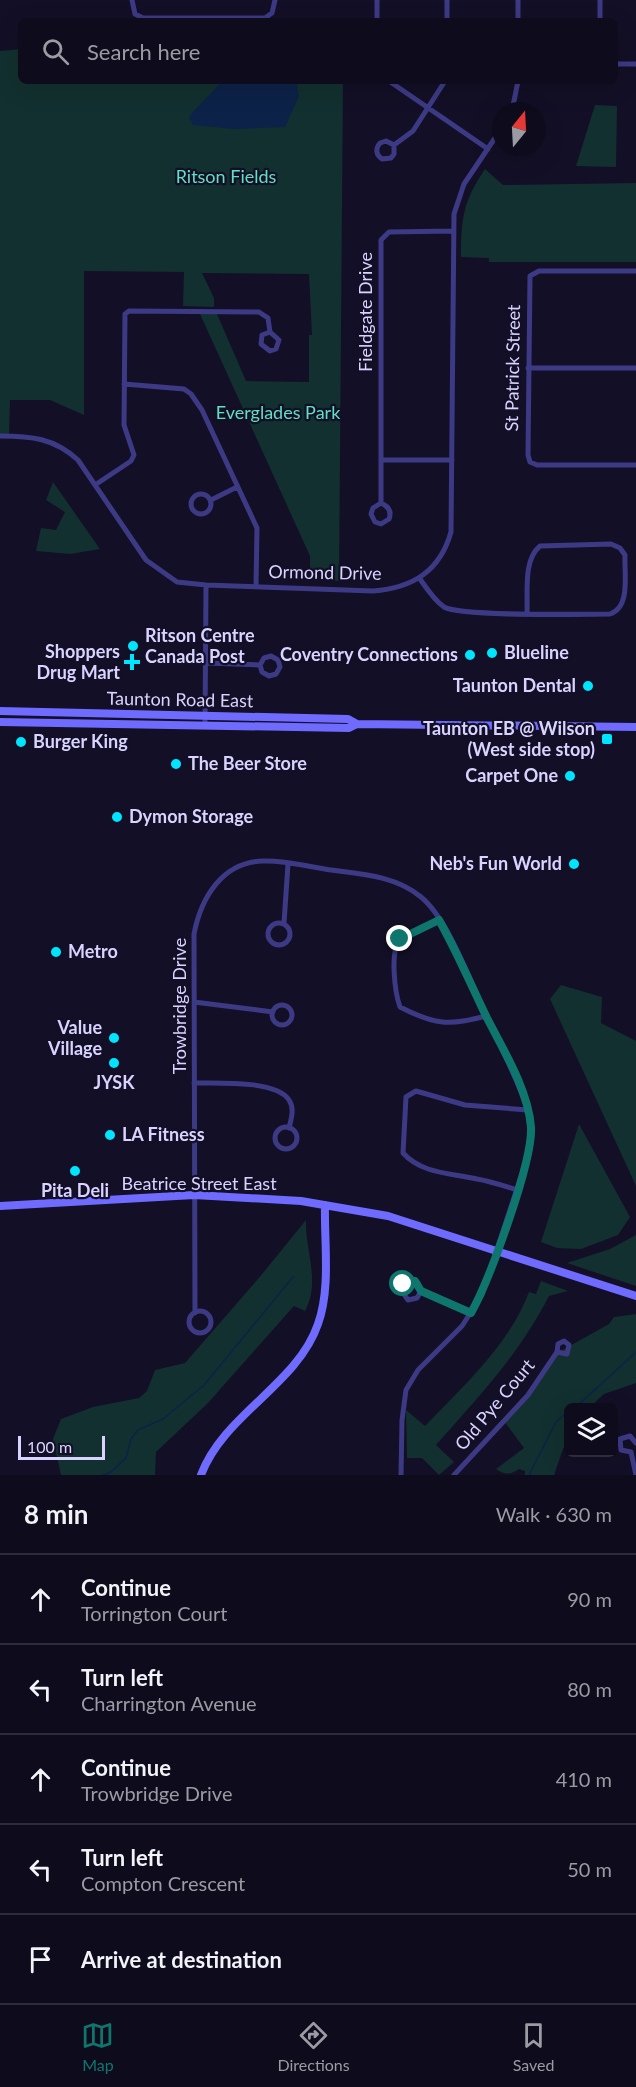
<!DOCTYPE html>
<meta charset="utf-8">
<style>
:root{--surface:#0e0b1c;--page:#171425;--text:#f1f3f6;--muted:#9b9ba3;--line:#2e2b3b;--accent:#0f766e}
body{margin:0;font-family:Lato,sans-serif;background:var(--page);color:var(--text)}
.controls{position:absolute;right:18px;bottom:18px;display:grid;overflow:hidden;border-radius:9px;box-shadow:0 6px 24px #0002}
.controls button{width:54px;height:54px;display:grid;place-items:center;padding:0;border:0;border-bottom:2px solid var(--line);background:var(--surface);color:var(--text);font:30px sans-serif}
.compass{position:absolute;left:492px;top:102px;width:54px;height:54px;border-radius:50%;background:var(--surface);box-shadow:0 6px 24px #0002;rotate:18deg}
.scale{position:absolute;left:18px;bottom:15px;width:87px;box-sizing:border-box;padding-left:6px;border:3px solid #d9d4ff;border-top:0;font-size:16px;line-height:21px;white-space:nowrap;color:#d9d4ff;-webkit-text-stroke:4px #130f26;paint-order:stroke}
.stop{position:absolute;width:18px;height:18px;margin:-14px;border:4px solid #0f766e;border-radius:50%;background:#fff}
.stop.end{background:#0f766e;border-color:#fff;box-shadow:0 2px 6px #0008}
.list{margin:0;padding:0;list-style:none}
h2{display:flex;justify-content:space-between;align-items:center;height:78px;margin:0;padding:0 24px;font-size:26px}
h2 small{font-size:20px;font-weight:400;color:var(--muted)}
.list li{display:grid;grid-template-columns:39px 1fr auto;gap:18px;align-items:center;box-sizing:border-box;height:90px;padding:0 24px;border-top:2px solid var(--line)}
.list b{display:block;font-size:22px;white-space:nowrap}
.list p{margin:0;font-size:20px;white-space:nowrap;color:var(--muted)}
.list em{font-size:20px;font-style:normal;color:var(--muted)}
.icon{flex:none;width:33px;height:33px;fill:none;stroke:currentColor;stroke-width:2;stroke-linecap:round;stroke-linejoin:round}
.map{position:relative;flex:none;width:636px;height:1475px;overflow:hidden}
.search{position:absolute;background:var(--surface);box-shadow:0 6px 24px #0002;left:18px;right:18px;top:18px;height:66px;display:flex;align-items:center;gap:15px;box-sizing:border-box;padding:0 21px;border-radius:9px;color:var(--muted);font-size:22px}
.sheet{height:528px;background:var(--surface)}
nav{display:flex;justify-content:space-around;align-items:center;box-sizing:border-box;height:84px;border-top:2px solid var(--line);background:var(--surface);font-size:16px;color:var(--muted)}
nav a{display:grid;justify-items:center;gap:3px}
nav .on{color:var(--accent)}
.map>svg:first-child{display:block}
</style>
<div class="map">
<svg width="636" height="1475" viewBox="0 0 636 1475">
<rect width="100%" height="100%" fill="#130f26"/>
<path fill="#12302f" d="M21 49V81H343L339 581 310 580V556L200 314H217L246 381 309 382V335H312L309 274 202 273 214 298V307L183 306 184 272 84 271V415L50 400H10L9 436H0V51Z
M595 105 617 106 616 167 576 166Z
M485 169 503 185 636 183V262H489V258L461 257C461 218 463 202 485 169Z
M53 482 100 549 70 554 36 551 41 528 56 530 65 512 46 500Z
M561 985 602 997 601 1023 636 1041V1186L550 999Z
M579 1124 630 1217 618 1235 581 1249 557 1248 541 1242Z
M306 1220C305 1251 321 1282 305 1311L294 1306 208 1403 156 1452 155 1475H61L53 1439 61 1419 93 1407 139 1398 147 1391 155 1370 185 1363 258 1279Z
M636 1235V1286L567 1263 610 1249Z
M541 1281 568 1291 549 1296C518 1356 480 1395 436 1445L454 1462 439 1475 422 1458H407L406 1410 425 1426C464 1385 509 1345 529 1292L536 1294Z
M636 1314V1383L604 1394 590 1407 568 1408V1435L554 1475H525V1471L519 1469C510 1475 505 1475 496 1469L524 1448 504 1421 526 1397 557 1353 609 1324 614 1317Z"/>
<path fill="#0c2248" d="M222 81H296L299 96 285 127 234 129 193 125 189 118C193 110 214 91 222 81Z"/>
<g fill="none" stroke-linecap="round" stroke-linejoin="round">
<path stroke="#0c2248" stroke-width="1.5" d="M575 1408 636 1352
M103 1475 111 1472 126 1458 131 1439 138 1430 163 1419 204 1385 293 1277
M529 1475 556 1422 568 1412"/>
<path stroke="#3d3a85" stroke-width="5" d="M132 0 135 14 143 18H265L272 13 275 0
M377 0V21
M447 0V21
M600 0V21
M518 21V0
M615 64H636
M389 81 488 149
M512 111 518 81
M394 145V154L391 158 382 159C376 155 375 149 380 143L386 141 394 145 413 131 445 81
M636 271H539L530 276 528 455 530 462 537 465H636
M528 368H636
M124 384 184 389 191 394 202 410 257 528 256 586
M0 436C31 436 54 438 78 460L146 560 177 582 206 585 373 591C413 588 440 571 451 532L454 214 464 184 501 129
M381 460H452
M95 485 131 461 134 455 124 425 125 314 129 311 259 312 268 318 270 332 262 335 261 344 270 351 276 349 279 340 270 332
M191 504a10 10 0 1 1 20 0a10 10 0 1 1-20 0Z
M211 500 237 487
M381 503C388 506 392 511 389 519L381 524 375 522 371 514 373 508 381 503V240L389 232 452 231
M420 579C427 589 434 600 444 607 462 617 582 614 610 614 631 607 624 574 625 555L620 548 611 544 540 546C523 560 528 592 527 613
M206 663 260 665 264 658 271 656 278 660 280 667 276 674 269 676 262 672 260 665
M205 726 206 585
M439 920C427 926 411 931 401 939 389 949 395 993 400 1007 435 1025 449 1026 486 1016
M284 923 288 864
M268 934a11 11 0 1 1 22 0a11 11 0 1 1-22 0Z
M194 1002 273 1012
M272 1015a10 10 0 1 1 20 0a10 10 0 1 1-20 0Z
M194 1083C216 1083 276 1080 289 1100 295 1109 291 1119 289 1128
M275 1138a11 11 0 1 1 22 0a11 11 0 1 1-22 0Z
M517 1190C504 1186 490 1181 477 1179 451 1173 422 1174 403 1153L406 1097 416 1091 465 1105 528 1110
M421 1291 418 1283 412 1280 403 1284 401 1290 408 1300 417 1298 421 1291 471 1313
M189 1322a11 11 0 1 1 22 0a11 11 0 1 1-22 0Z
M195 1313 194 934C201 898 222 862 263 861 285 860 309 867 331 870 362 874 396 876 421 897 448 919 470 981 485 1013 499 1044 516 1075 527 1108 531 1122 530 1135 530 1149L482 1295 462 1326 418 1370 406 1390 402 1420 401 1475
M631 1452 621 1450 620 1439 630 1436 636 1443
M631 1452 636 1475
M454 1475 528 1395 557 1352 558 1344 564 1341 569 1345 567 1354 557 1352"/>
<path stroke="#6f6bff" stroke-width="8" d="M0 711 348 719 357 724
M0 722 349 728 357 724 636 727
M0 1206 194 1195 301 1201 388 1216 636 1296
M201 1475C224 1414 297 1385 318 1324 331 1288 324 1242 325 1205"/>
</g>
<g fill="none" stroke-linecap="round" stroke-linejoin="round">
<path stroke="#0f766e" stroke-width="8" d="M400 939 439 920C457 952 471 985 487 1018 504 1051 528 1090 531 1127 533 1162 489 1281 471 1313L421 1291 415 1281 408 1280 403 1284"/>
</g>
<g fill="#00e5ff" stroke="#130f26" stroke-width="2">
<circle cx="133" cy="646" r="6"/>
<circle cx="492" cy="653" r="6"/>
<circle cx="470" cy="655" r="6"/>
<path d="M129 653h6v6h6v6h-6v6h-6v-6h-6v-6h6z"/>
<circle cx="588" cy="686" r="6"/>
<rect x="601" y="733" width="12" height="12" rx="3"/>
<circle cx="21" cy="742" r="6"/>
<circle cx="176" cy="764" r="6"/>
<circle cx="570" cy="776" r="6"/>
<circle cx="117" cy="817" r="6"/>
<circle cx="574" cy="864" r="6"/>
<circle cx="56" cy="952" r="6"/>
<circle cx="114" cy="1038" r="6"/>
<circle cx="114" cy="1063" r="6"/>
<circle cx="110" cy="1135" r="6"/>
<circle cx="75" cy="1171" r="6"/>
</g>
<g text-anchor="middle" stroke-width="4.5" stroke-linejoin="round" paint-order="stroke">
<g font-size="18" fill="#5fe0c0" stroke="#130f26">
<text x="226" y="183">Ritson Fields</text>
<text x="278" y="419">Everglades Park</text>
</g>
<g font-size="18" fill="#d9d4ff" stroke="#130f26">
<text transform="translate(366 312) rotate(-90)" y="6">Fieldgate Drive</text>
<text transform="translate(513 368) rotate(-89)" y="6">St Patrick Street</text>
<text transform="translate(325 573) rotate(1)" y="6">Ormond Drive</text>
<text transform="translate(180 700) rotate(1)" y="6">Taunton Road East</text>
<text transform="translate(180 1006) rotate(-90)" y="6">Trowbridge Drive</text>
<text x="199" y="1190">Beatrice Street East</text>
<text transform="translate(495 1405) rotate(-50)" y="6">Old Pye Court</text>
</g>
<g font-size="18" font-weight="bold" fill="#d9d4ff" stroke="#130f26" text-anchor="start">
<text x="145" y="642">Ritson Centre<tspan x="145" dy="21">Canada Post</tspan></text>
<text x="120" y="658" text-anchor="end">Shoppers<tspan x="120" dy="21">Drug Mart</tspan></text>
<text x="504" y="659">Blueline</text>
<text x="458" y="661" text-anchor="end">Coventry Connections</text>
<text x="576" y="692" text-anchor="end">Taunton Dental</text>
<text x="595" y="735" text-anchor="end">Taunton EB @ Wilson<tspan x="595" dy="21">(West side stop)</tspan></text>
<text x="33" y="748">Burger King</text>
<text x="188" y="770">The Beer Store</text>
<text x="558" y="782" text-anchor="end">Carpet One</text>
<text x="129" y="823">Dymon Storage</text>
<text x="562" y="870" text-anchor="end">Neb's Fun World</text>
<text x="68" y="958">Metro</text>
<text x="102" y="1034" text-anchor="end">Value<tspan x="102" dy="21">Village</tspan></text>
<text x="114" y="1089" text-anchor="middle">JYSK</text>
<text x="122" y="1141">LA Fitness</text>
<text x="75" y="1197" text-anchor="middle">Pita Deli</text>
</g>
</g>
</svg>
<div class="controls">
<button><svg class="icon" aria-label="layers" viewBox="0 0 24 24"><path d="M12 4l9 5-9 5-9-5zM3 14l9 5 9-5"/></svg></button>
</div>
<svg class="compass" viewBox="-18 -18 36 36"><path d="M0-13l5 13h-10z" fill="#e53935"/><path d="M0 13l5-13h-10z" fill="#9b9ba3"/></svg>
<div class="scale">100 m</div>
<div class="stop" style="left:403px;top:1284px"></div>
<div class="stop end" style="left:400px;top:939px"></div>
<div class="search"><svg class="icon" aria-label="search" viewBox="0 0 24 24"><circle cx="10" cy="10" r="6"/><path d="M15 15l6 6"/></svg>Search here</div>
</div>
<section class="sheet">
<h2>8 min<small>Walk · 630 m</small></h2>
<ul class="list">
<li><svg class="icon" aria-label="ahead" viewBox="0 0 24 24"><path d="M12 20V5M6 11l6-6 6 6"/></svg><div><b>Continue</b><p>Torrington Court</p></div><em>90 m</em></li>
<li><svg class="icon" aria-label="left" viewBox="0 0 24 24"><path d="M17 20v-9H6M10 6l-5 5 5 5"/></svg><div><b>Turn left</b><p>Charrington Avenue</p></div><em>80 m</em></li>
<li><svg class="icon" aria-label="ahead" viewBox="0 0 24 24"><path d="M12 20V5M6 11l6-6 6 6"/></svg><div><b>Continue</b><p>Trowbridge Drive</p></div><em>410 m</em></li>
<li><svg class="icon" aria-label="left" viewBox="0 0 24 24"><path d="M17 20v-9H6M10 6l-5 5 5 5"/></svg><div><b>Turn left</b><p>Compton Crescent</p></div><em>50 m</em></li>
<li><svg class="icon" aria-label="arrive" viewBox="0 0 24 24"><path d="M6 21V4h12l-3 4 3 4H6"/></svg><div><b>Arrive at destination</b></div></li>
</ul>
</section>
<nav>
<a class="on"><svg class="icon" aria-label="map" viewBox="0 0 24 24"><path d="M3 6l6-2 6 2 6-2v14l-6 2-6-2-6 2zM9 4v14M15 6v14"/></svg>Map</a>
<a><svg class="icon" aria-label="directions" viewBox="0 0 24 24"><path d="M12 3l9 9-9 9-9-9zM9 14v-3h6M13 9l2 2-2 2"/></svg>Directions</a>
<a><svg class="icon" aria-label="saved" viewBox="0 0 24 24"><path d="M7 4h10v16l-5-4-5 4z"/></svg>Saved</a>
</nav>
